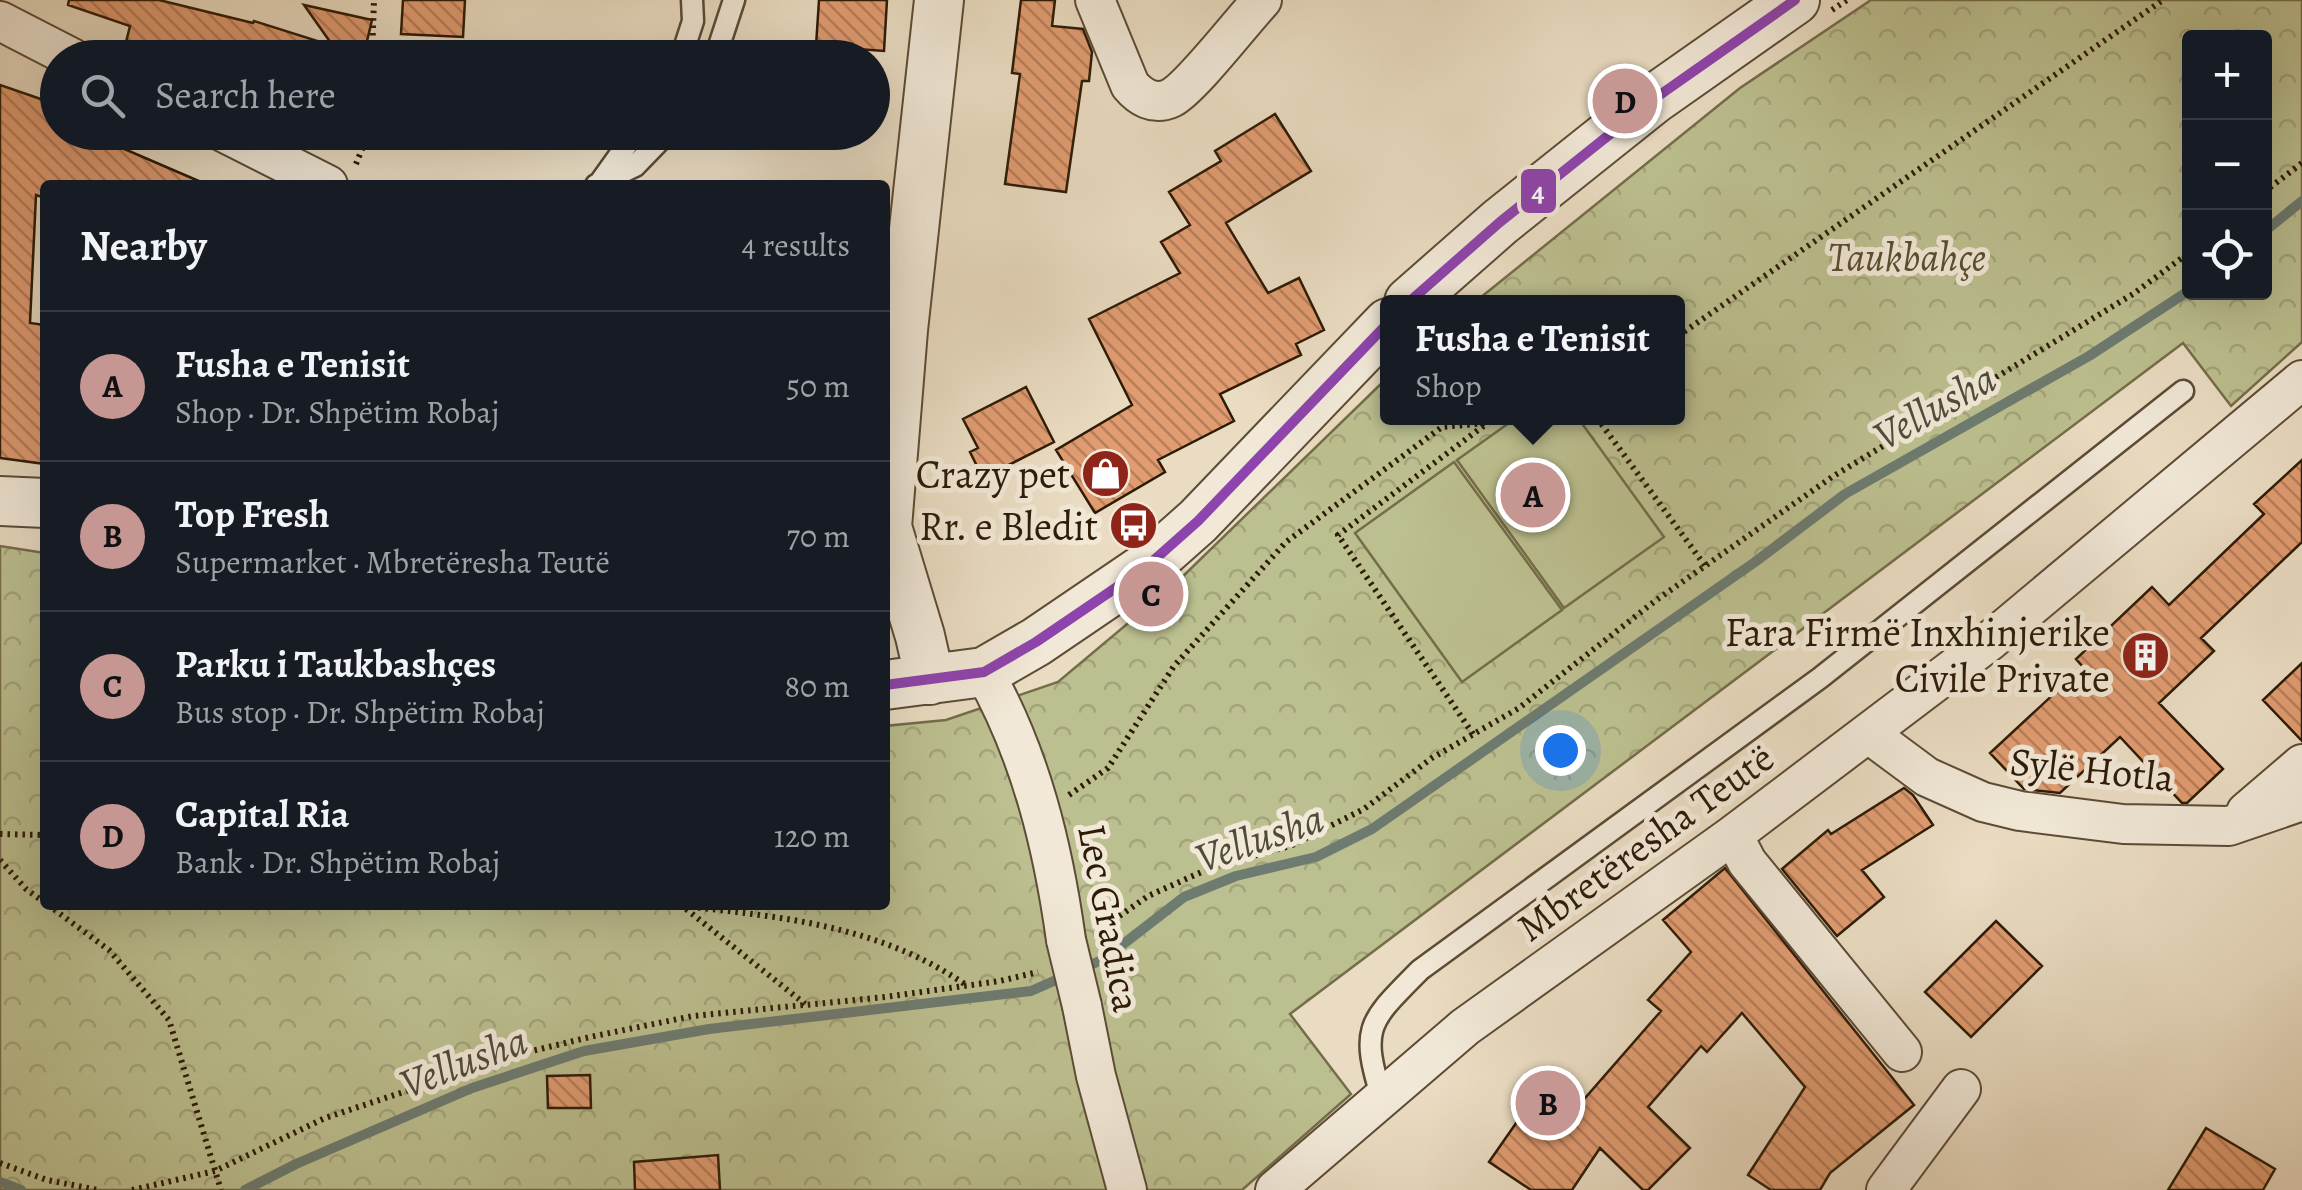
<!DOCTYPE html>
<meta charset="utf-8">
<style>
:root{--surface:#171b24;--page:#20242c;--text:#f1f3f6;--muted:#9ea1a6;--line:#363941;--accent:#c59692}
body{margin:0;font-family:Alegreya,serif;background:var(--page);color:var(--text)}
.controls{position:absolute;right:30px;top:30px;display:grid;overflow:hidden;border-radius:10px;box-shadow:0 10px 40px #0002}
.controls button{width:90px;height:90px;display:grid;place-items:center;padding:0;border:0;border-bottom:2px solid var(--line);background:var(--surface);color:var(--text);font:50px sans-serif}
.you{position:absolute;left:1560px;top:750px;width:35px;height:35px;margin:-25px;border:8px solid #fff;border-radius:50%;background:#1a73e8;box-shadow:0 0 0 15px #1a73e833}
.badge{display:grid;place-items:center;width:65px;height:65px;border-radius:50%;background:var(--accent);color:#111;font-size:32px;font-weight:700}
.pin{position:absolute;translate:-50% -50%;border:5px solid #fff;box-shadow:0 2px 10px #0006}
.popup{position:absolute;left:1380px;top:295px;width:305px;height:130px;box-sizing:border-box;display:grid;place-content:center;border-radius:10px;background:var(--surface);filter:drop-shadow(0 2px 8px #0005);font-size:32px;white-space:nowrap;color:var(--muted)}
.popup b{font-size:38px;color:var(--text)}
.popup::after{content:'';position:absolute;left:50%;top:100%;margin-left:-20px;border:20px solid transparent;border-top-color:var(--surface)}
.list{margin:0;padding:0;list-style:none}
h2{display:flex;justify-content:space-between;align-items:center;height:130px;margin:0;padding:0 40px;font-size:42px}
h2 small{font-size:32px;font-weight:400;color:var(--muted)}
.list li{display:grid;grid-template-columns:65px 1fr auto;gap:30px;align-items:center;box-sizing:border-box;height:150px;padding:0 40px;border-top:2px solid var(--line)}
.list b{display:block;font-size:38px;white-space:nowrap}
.list p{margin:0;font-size:32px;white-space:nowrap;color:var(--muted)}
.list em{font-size:32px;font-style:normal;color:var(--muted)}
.icon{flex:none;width:55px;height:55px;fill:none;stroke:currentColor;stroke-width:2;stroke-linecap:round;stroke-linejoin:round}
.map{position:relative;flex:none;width:2302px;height:1190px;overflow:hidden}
.search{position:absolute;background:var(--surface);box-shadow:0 10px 40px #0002;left:40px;top:40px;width:850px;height:110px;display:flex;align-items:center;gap:25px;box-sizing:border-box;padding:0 35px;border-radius:55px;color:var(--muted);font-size:38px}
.panel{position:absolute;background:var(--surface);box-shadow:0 10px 40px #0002;left:40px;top:180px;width:850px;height:730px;border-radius:10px}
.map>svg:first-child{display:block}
</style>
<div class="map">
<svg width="2302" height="1190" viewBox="0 0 2302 1190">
<defs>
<pattern id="park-crowns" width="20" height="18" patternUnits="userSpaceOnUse" patternTransform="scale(2.5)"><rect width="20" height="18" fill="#bcbf8f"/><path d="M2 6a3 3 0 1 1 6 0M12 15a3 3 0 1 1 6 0" fill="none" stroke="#a2a47a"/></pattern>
<pattern id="building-back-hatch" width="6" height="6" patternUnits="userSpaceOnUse" patternTransform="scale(2.5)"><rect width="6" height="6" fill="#e19c71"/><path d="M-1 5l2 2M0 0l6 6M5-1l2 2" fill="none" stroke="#b77e5b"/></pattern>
</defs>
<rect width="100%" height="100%" fill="#eadcc2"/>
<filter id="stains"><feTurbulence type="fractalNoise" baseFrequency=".002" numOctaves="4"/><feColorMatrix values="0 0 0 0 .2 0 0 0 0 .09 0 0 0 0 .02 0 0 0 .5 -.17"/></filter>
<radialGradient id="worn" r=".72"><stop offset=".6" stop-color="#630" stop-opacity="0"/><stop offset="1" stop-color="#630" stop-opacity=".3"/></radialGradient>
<path fill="url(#park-crowns)" stroke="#746d4a" stroke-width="2.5" fill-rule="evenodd" d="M1871 0H2302V342L2231 406 2183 343 1290 1014 1351 1094 1242 1190H0V546L45 553V905H885V726L946 720 1058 682 1176 583 1388 377V418H1678V302H1475L1740 88ZM2190 38H2264V292H2190Z"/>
<path fill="#bcbf8f" stroke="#746d4a" stroke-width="2.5" d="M1516 418H1578L1664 537 1564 608 1457 460Z
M1454 462 1562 610 1462 682 1355 533Z"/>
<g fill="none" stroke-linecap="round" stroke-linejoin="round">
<path stroke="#6d7b70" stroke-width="10" d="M2264 232 2302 201
M0 1182 21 1190
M245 1190 296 1164 472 1088 584 1051 709 1029 1031 991 1104 959 1184 897 1236 876 1316 857 1372 829 1755 562 1845 494 2089 356 2190 290"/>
</g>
<path fill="url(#building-back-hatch)" stroke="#2d1b06" stroke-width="2.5" d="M69 0H159L253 23 254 21 333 46 304 5 372 20 363 58H122L130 26 68 5Z
M403 0H465L463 37 401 34Z
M819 0H887L884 51 816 46Z
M1021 0H1055L1052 26 1083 29 1092 52 1089 81H1082L1066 192 1005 184 1020 74 1012 73Z
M0 85 58 105V132H85L208 185H45V198L36 195 30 323 45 325V464L0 458Z
M1275 114 1311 171 1226 223 1268 293 1299 278 1324 330 1296 344 1301 355 1220 394 1234 421 1158 460 1165 472 1095 513 1056 450 1132 405 1089 319 1180 273 1161 242 1190 225 1169 192 1221 161 1215 151Z
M1026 387 1054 442 983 478 970 452 978 448 963 419Z
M2302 460V542L2201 638 2214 651 2159 703 2223 769 2187 803H2182L2120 737 2060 793 2024 789 1990 753 2083 667 2076 659 2152 587 2169 605 2264 514 2254 504Z
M2302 663V741L2263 700Z
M1904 788 1913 795 1933 825 1862 870 1884 897 1837 936 1782 869 1828 830 1831 834Z
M1725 868 1914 1105 1830 1173 1820 1190H1771L1748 1175 1805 1087 1742 1013 1707 1052 1701 1046 1648 1107 1690 1148 1648 1190H1643L1600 1148 1572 1190H1531L1489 1162 1521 1116 1551 1137 1661 1011 1648 1000 1691 952 1663 920Z
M1996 921 2042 966 1971 1037 1925 992Z
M590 1075 591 1108H548L547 1076Z
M2206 1128 2275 1169 2263 1190H2168Z
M718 1155 720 1190H635L634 1162Z"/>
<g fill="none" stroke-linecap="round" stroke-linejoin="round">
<defs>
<path id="service" d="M681 58 693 21 692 0
M715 58 734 0
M601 181 636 132
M596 185 635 166 668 132
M1382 1098C1359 1026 1370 1021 1420 970L1820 678 2183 391"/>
<path id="minor" d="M1095 0 1130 85C1140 97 1154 106 1171 98 1191 88 1243 20 1262 0
M0 21 72 58
M223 132 328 185
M984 672C1031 756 1053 846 1066 940
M1869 734 1927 777 1983 802 2020 811 2123 824 2229 826 2302 801
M2246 812 2302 764
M1733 835 1747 862 1902 1052
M1082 1006 1096 1076 1127 1190
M1275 1190 1465 1027 1733 835 1991 640 2302 380
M1886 1190 1961 1089"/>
<path id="tertiary" d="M1409 302 1500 222 1654 99 1795 0
M0 501 45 503
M930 680 920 636 887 527 903 330 939 0
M885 685 984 672 1036 642 1145 568 1198 521 1388 323"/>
</defs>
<use href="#service" stroke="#5c4b35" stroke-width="25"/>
<use href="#minor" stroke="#5c4b35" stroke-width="42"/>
<use href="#tertiary" stroke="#5c4b35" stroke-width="52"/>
<path stroke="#2d1b06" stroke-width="6" stroke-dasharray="2.5 5" stroke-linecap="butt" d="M1832 10 1847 0
M372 58 374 0
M356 164 369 132
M2264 192 2302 163
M1678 336 2163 0
M1597 418 1706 567
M1473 734 1338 535 1494 418
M1069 795 1108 768 1174 666 1286 542 1442 427 1487 423
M0 834 45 835
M0 860 26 889 45 903
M48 905 109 950 169 1020 221 1190
M683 906C784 917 880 926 966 985
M686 909 805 1004
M1101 929 1148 896 1215 866 1290 846 1364 809 1432 758 1519 708 1655 601 1832 477 2133 294 2190 252
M0 1163 47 1180 98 1190
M132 1190 215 1171 325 1118 515 1055 590 1037 693 1016 885 997 1000 981 1038 972"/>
<use href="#service" stroke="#f1e8d7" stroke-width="20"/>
<use href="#minor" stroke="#f1e8d7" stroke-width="38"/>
<use href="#tertiary" stroke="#f1e8d7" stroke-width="48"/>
<defs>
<path id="minor-bridge" d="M1066 940 1082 1006"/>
</defs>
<use href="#minor-bridge" stroke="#5c4b35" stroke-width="42" stroke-linecap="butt"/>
<use href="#minor-bridge" stroke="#f1e8d7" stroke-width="38"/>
<defs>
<path id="bus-1" d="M1409 302 1500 222 1654 99 1795 0
M885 685 984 672 1036 642 1145 568 1198 521 1388 323"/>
</defs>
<use href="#bus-1" stroke="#f1e8d7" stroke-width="18"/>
<use href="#bus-1" stroke="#8e44ad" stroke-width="10"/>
</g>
<defs>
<symbol id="shop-disc" viewBox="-11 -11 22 22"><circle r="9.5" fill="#8f2418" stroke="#f1e8d7"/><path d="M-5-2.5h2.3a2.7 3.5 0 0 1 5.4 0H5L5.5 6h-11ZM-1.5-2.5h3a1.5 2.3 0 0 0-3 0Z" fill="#fff"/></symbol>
<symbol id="bus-disc" viewBox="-11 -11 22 22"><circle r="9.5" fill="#8f2418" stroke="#f1e8d7"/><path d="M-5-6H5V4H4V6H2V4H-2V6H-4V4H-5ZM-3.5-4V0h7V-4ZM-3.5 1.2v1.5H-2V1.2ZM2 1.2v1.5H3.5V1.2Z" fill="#fff"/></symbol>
<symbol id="building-disc" viewBox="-11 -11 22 22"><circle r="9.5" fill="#8f2418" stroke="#f1e8d7"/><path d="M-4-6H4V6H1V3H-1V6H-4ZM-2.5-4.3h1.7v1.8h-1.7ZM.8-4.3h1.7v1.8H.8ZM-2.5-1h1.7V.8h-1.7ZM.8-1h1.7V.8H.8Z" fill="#fff"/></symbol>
</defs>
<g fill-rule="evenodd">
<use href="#shop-disc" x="1078" y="446" width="55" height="55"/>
<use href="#bus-disc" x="1106" y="498" width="55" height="55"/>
<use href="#building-disc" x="2118" y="628" width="55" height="55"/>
</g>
<g text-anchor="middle" stroke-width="10" stroke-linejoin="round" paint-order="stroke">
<g font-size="40" font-style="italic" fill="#584c2f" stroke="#f1e8d7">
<text x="1907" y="271">Taukbahçe</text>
</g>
<g font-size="40" fill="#2d1b06" stroke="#f1e8d7" text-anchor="end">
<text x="1070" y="488">Crazy pet</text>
<text x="1098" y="540">Rr. e Bledit</text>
<text x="2110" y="646">Fara Firmë Inxhinjerike<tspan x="2110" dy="46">Civile Private</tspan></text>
</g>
<g font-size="40" fill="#2d1b06" stroke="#f1e8d7">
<text transform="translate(2092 769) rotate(6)" y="14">Sylë Hotla</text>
<text transform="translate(1645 842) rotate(-36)" y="14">Mbretëresha Teutë</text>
<text transform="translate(1110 918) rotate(79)" y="14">Lec Gradica</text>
</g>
<g font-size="42" font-style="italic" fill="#4d4b3b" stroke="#f1e8d7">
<text transform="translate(1934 406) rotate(-29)" y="15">Vellusha</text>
<text transform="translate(1259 837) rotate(-19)" y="15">Vellusha</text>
<text transform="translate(463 1061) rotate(-21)" y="15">Vellusha</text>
</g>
</g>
<rect stroke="#f1e8d7" stroke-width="4" x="1519" y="167" width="39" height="48" rx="10" fill="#8e44ad"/>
<g font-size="28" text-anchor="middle" font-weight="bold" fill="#fff">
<text x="1538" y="201">4</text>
</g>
<rect width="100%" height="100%" filter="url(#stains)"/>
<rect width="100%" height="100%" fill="url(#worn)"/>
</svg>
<div class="controls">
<button>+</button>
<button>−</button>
<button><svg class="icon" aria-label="locate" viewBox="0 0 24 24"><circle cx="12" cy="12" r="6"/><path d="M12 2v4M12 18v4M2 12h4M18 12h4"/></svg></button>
</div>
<div class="you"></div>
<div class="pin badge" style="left:1533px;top:495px">A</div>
<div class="popup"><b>Fusha e Tenisit</b>Shop</div>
<div class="pin badge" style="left:1548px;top:1103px">B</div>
<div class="pin badge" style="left:1151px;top:594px">C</div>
<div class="pin badge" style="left:1625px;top:101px">D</div>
<div class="search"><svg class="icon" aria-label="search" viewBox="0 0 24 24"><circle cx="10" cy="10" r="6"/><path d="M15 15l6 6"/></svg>Search here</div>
<section class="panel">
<h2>Nearby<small>4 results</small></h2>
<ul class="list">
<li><span class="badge">A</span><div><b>Fusha e Tenisit</b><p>Shop · Dr. Shpëtim Robaj</p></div><em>50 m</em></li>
<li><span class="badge">B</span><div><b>Top Fresh</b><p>Supermarket · Mbretëresha Teutë</p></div><em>70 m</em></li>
<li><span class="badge">C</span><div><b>Parku i Taukbashçes</b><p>Bus stop · Dr. Shpëtim Robaj</p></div><em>80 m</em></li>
<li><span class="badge">D</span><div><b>Capital Ria</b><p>Bank · Dr. Shpëtim Robaj</p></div><em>120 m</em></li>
</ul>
</section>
</div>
